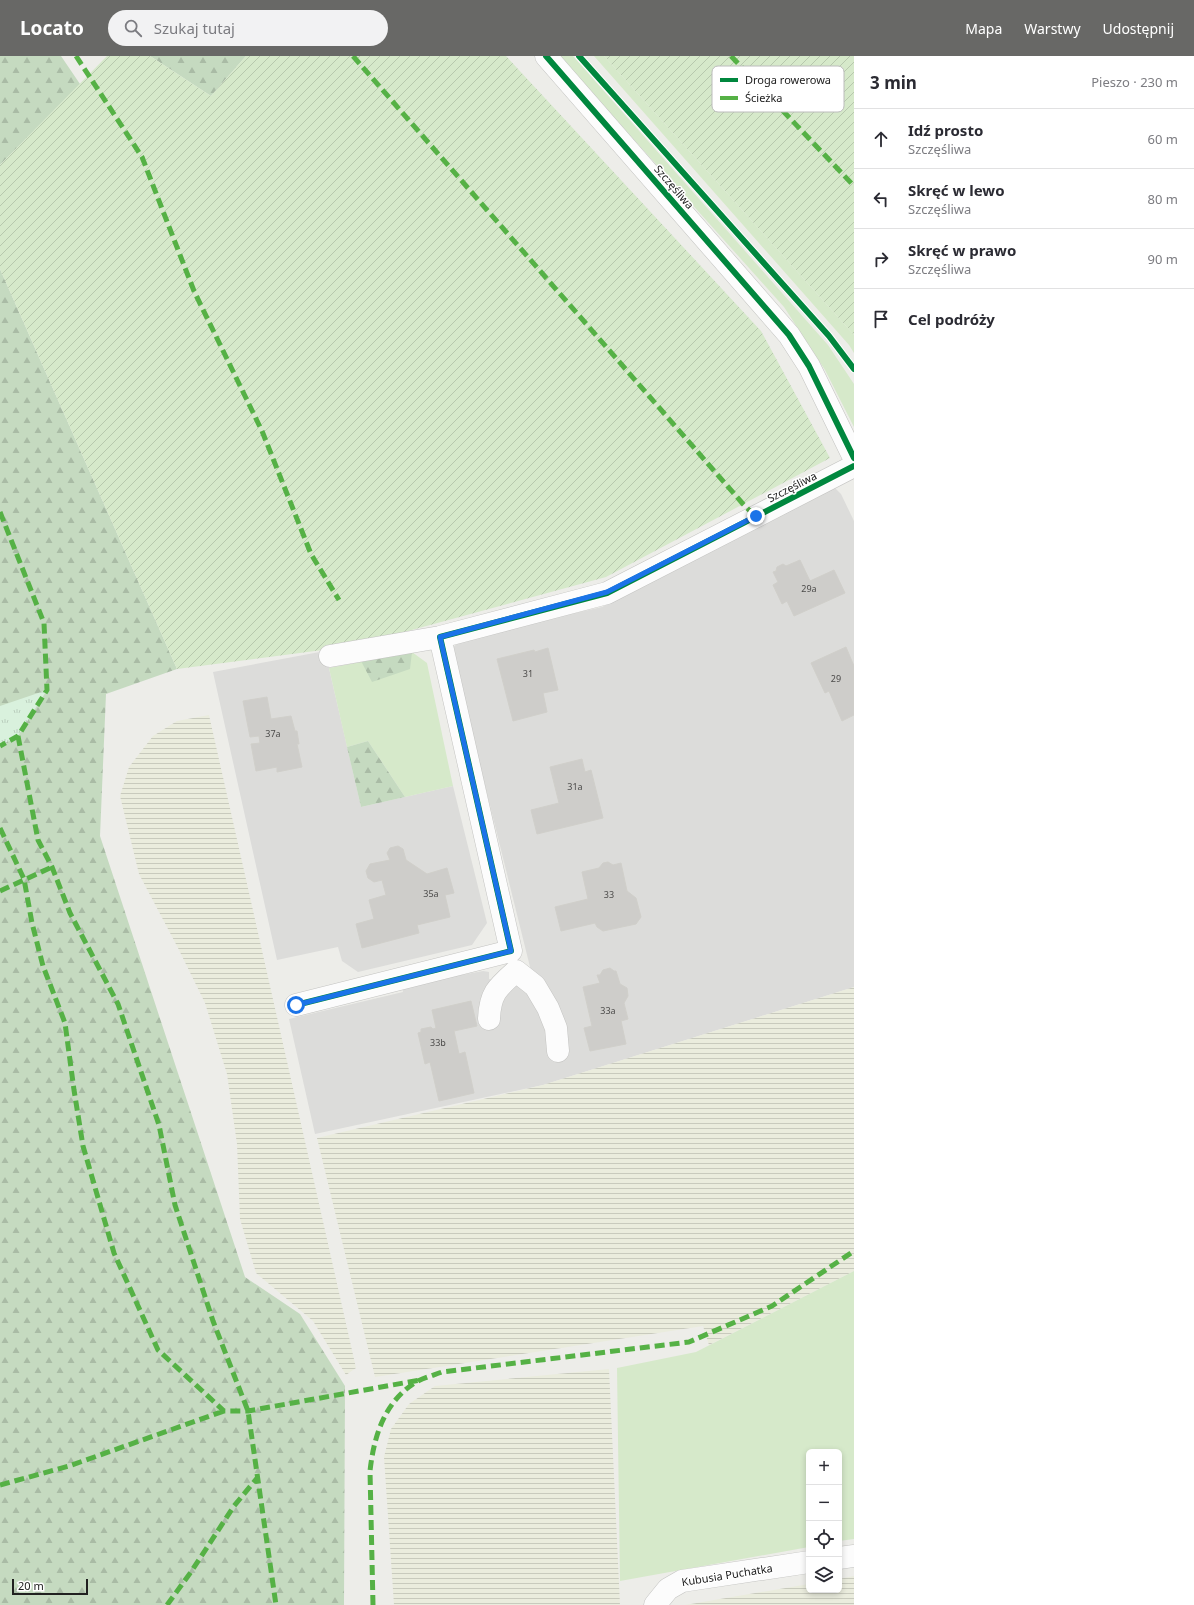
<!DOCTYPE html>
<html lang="pl">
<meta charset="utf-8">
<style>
:root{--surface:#fff;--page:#f2f2f3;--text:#2b2b33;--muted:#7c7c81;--line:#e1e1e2;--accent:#686866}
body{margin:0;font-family:"Noto Sans",sans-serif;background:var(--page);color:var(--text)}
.controls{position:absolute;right:12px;bottom:12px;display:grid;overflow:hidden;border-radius:6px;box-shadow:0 2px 6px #0003}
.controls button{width:36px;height:36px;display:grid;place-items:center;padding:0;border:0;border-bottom:1px solid var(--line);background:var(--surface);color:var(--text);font:20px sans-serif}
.scale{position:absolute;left:12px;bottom:10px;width:76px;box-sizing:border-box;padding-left:4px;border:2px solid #202020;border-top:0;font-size:11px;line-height:14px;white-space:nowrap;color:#202020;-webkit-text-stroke:3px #fff;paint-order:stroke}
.stop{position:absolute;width:12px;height:12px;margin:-9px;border:3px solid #1a73e8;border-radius:50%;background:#fff}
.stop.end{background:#1a73e8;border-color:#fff;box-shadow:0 1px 4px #0008}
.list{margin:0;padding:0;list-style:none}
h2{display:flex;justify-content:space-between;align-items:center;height:52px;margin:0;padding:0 16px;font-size:17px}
h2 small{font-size:13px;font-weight:400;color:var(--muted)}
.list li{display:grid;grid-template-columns:26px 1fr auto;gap:12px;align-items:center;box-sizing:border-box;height:60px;padding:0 16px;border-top:1px solid var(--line)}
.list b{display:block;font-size:15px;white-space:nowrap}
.list p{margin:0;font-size:13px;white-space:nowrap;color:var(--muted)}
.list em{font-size:13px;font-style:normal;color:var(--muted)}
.icon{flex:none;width:22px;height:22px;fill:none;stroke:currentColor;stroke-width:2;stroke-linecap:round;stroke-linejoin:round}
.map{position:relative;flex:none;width:854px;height:1549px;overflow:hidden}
header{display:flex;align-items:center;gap:24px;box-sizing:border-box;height:56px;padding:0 20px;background:var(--accent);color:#fff}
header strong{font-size:19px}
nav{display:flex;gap:22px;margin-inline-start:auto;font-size:14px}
.search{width:280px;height:36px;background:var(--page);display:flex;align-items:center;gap:10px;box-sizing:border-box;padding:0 14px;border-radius:22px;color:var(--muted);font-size:15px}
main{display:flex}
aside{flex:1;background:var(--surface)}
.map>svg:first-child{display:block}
</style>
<header>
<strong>Locato</strong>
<div class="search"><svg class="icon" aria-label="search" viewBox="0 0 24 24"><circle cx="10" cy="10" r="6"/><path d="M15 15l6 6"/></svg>Szukaj tutaj</div>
<nav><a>Mapa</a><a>Warstwy</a><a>Udostępnij</a></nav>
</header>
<main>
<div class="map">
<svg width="854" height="1549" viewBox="0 0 854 1549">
<defs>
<pattern id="farmland-rules" width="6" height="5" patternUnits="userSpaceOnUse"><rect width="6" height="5" fill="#eaecdd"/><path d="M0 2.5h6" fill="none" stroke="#c8cabd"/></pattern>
<pattern id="forest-firs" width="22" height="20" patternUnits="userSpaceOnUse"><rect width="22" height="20" fill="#c5dac0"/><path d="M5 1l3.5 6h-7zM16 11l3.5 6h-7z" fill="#a9bba5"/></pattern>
<pattern id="park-tufts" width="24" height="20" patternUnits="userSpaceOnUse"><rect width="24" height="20" fill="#d9f1dd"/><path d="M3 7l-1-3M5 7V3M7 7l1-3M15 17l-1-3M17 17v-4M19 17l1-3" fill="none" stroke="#bacebd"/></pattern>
<pattern id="garden-furrows" width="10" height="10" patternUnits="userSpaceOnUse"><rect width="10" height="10" fill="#d6e9ca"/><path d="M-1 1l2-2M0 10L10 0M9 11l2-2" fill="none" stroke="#b7c8ad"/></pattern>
</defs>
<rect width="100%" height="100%" fill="#edede9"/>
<path fill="#dcdcda" d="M835 432 841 438 854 465V931L543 1029 315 1078 289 963 403 936 402 930 483 915 489 916V923L518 929 531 915 451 592 468 581 602 551Z
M325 595 361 751 453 730 487 867 472 889 358 916 342 905 338 891 277 904 213 616Z"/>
<path fill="url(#farmland-rules)" d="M209 659 356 1312 346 1319 313 1265 256 1217 240 1163 237 1088 227 1018 205 947 178 892 139 818 120 740 129 711 153 680 177 665Z
M854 931V1215L709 1289 703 1270 375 1321 317 1082 543 1029Z
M609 1313 620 1549H394L384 1401 391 1373 409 1348 435 1330Z
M854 1520V1549H685L809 1528V1534H839V1523Z"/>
<path fill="#d6e9ca" d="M559 0H573L828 289 854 328V371L825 314 784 251Z
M594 0H604L854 279V297L849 289Z
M412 596 427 607 453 730 405 741 368 685 347 691 329 612Z
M854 1215V1483L839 1485V1396H809V1491L620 1525 617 1312 696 1296Z"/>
<path fill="url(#forest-firs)" d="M0 0H61L80 28 0 109Z
M150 0H246L211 40Z
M0 213 177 613 106 638 100 780 245 1221 300 1258 345 1330 344 1549H0Z
M412 596 410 613 372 626 361 605Z
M368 685 405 741 361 751 347 691Z"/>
<path fill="url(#park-tufts)" d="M47 634 18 680 0 690V650Z"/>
<path fill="url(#garden-furrows)" d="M107 0H150L211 40 246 0H506L761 275 830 402 606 521 353 590 177 613 0 213V109Z
M604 0H854V279Z"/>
<path fill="#cecdca" stroke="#d0cfca" d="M800 504 810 525 834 514 845 537 794 560 787 545 782 548 773 529 778 526 773 516 776 515 777 511 783 508 786 510Z
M846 591 854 610V659L842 665 829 635 825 637 811 607Z
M548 592 558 634 543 637 547 656 513 665 497 603 534 594 535 596Z
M267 641 271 663 291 660 295 675H297L299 688H297L302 711 277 716V711L256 715 251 688 260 687 259 680 250 681 243 645Z
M582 703 585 716 591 714 603 762 537 778 531 754 559 747 550 711Z
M398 790 403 793 406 804 427 818 447 812 454 837 445 839 450 861 417 869 419 877 362 892 356 868 374 863 369 844 386 839 382 824 374 826 368 822 366 815 370 808 390 804 387 797 390 792Z
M608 806 613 809 621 807 627 835 636 842 641 861 636 868 603 875 597 871 595 867 561 875 555 851 588 843 582 816 599 812 603 807Z
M610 912 614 915H616L620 928 627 932 628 940 624 947 628 963 621 965 626 988 590 995 584 972 592 970 583 931 600 927 597 919H600L603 914Z
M471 945 477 970 454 975 459 998 465 996 474 1037 439 1045 430 1006 425 1008 418 977 421 976V973L431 971 433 973 436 972 432 954Z"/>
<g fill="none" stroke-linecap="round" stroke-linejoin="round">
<defs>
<path id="minor" d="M546 0 789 279 809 310 854 402
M330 600 440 581
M296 949 511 895 440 581 607 537 854 410
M489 963C490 937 498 931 516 915L535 930 548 952 556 972 558 995
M839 1502 854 1500
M655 1549 668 1533 682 1525 809 1506"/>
</defs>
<use href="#minor" stroke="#c3c3c1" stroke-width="23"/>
<use href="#minor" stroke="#fcfcfc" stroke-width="22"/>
<path stroke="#55b145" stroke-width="5" stroke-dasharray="10 5" stroke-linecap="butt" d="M76 0 142 101 194 235 262 375 311 498 339 544
M353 0 743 448 755 460
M731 0 854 130
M0 456 44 567 47 634 18 680 0 690
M18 680 38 784 52 811 70 857 118 948 159 1069 175 1149 213 1265 248 1355 276 1549
M0 772 24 823 32 867 43 910 65 967 74 1034 83 1090 114 1197 158 1294 224 1355H248L420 1324
M0 835 52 811
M0 1429 69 1410 224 1355
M167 1549 191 1516 234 1450 258 1421
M373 1549 370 1415C374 1379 385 1344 418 1325 426 1321 434 1319 442 1316L689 1286 772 1250 854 1195"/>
<defs>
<path id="cycleway" d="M546 0 789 279 809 310 854 402
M579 0 829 280 854 313
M296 949 511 895 440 581 607 537 854 410"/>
</defs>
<use href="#cycleway" stroke="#fff" stroke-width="8"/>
<use href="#cycleway" stroke="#00873e" stroke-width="6"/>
</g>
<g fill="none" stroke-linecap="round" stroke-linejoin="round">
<path stroke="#1a73e8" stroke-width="5" d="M296 949 511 895 440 581 607 536 756 460"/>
</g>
<g text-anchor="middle" stroke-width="3" stroke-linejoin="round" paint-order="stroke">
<g font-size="9" fill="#4c4b4a">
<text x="809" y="536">29a</text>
<text x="528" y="621">31</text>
<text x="836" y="626">29</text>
<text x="273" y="681">37a</text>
<text x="575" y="734">31a</text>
<text x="431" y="841">35a</text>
<text x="609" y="842">33</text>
<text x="608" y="958">33a</text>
<text x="438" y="990">33b</text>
</g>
<g font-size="11" fill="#202020" stroke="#fff">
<text transform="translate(674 131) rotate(49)" y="4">Szczęśliwa</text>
<text transform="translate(792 431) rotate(-27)" y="4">Szczęśliwa</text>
<text transform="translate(727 1519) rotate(-9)" y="4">Kubusia Puchatka</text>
</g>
</g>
<rect x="712" y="10" width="132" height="46" rx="6" fill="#fff" stroke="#bcbcbc" stroke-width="1"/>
<rect x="720" y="22" width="18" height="4" fill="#00873e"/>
<rect x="720" y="40" width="18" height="4" fill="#55b145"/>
<g font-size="11" fill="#202020">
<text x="745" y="28">Droga rowerowa</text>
<text x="745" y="46">Ścieżka</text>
</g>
</svg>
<div class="controls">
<button>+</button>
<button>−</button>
<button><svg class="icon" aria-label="locate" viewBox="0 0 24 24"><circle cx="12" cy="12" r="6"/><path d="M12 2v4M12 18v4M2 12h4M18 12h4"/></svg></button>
<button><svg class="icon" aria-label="layers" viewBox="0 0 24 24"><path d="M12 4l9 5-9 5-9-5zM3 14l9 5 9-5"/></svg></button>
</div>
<div class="scale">20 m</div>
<div class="stop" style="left:296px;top:949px"></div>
<div class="stop end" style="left:756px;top:460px"></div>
</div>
<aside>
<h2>3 min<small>Pieszo · 230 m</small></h2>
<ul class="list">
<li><svg class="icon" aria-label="ahead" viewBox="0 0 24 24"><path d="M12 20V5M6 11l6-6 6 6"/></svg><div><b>Idź prosto</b><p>Szczęśliwa</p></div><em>60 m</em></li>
<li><svg class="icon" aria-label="left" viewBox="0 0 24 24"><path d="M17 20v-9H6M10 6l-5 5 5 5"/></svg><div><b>Skręć w lewo</b><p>Szczęśliwa</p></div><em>80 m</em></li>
<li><svg class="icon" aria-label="right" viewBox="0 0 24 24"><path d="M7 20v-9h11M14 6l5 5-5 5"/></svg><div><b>Skręć w prawo</b><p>Szczęśliwa</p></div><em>90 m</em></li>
<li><svg class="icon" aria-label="arrive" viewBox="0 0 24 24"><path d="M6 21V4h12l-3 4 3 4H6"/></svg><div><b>Cel podróży</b></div></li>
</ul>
</aside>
</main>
